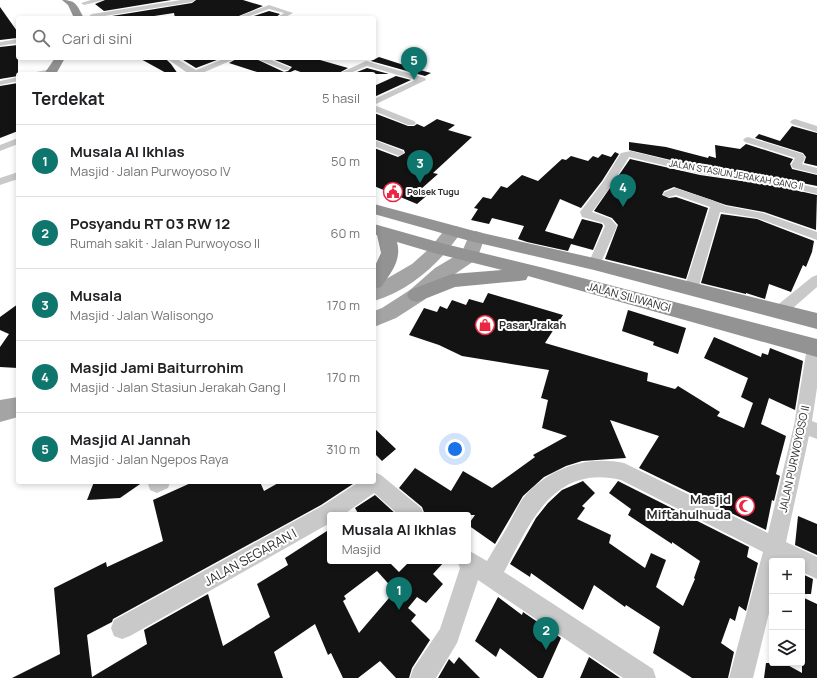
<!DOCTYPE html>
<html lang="id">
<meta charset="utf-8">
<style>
:root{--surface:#fff;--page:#f6f6f6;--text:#202124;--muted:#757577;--line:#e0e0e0;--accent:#0f766e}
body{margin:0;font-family:Manrope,sans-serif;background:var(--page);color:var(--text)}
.controls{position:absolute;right:12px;bottom:12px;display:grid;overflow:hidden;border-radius:4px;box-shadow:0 2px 6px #0003}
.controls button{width:36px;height:36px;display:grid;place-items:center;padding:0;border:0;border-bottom:1px solid var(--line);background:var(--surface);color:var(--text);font:20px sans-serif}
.you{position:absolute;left:455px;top:449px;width:14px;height:14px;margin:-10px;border:3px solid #fff;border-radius:50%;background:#1a73e8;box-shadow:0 0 0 6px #1a73e833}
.badge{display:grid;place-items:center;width:26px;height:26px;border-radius:50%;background:var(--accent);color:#fff;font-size:13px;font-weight:700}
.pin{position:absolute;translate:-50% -33px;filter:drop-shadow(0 1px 2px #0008)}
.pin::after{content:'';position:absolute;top:21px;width:14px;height:12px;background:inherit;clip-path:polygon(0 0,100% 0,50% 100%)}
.popup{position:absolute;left:327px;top:512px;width:144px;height:52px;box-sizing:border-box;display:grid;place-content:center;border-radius:4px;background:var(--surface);filter:drop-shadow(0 1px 3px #0005);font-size:13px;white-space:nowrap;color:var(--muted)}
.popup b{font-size:15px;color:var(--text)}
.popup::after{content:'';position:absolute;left:50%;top:100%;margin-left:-8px;border:8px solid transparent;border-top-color:var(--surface)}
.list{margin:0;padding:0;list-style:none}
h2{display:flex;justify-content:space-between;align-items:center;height:52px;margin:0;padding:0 16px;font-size:17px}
h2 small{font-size:13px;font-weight:400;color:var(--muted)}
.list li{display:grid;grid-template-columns:26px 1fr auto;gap:12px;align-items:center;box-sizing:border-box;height:72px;padding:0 16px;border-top:1px solid var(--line)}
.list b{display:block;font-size:15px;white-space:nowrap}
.list p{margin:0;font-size:13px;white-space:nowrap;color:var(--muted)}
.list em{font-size:13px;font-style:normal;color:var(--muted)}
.icon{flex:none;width:22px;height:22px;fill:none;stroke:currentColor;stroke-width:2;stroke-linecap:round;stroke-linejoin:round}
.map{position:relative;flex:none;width:817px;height:678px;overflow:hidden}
.search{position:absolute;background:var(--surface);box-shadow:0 2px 6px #0003;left:16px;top:16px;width:360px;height:44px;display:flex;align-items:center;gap:10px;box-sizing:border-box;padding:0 14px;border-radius:4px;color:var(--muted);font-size:15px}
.panel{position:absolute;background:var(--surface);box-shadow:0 2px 6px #0003;left:16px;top:72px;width:360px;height:412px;border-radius:4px}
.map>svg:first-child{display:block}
</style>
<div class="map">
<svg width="817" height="678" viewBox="0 0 817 678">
<rect width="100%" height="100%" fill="#fff"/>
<path fill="#131313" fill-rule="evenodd" d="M105 0H171L104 11 95 4Z
M196 0H243L263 6 234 18H175L174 13 141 18H127L126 16 114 18 112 16 192 3Z
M0 7 17 31V38L0 40Z
M269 11 280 14 275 18H248Z
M18 45V76L0 79V47Z
M379 57 413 68 431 73 425 76 371 61Z
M139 58H165L171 64 178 74H168Z
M180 58H222L196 68Z
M238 58H254L284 72 288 71 292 67 270 58H324L320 60 348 68 337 74H306L295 70 286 74 278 72 267 74 260 72H257L229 63Z
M367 68 389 74H352Z
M396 76 411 80 374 97V86Z
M18 83V131L0 138V86Z
M374 113 408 126H414L417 124 424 127 437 119 455 125 448 130 472 137 433 173 438 174 421 189 431 192 417 204 374 186V148L398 157 405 153 404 150 374 139Z
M792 126 817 133V166L804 163 806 157 803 153 755 138 759 134 780 141Z
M629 142 666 147 708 158 709 156 716 158 715 145 740 149 746 144 793 159 790 164 792 169 817 175V186L777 178 700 167 629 150Z
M615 152 619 154 602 181 581 208 560 199 545 231 573 239 582 219 602 224 603 226 593 250 571 244 568 251 527 242 518 239 524 226 492 218 489 224 471 220 478 209 474 208 483 197 491 199 501 186 507 188 522 175 538 181 562 159 566 160 571 156 588 161 593 156 598 158 602 154 611 157Z
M630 159 700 175 777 186 817 195 816 230 764 212 726 205 674 187 664 191 662 195 669 198 676 197 708 208 686 279 605 259 618 225 612 218 594 211Z
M721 214 757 219 814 241 812 252 806 267 803 265 791 292 769 284 765 299 746 293V294L701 283Z
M488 293 563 315 545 343 648 373 647 381 675 389 678 386 720 412 717 416 744 428 753 403 741 397 748 378 704 358 714 337 761 357 762 353 768 355 770 348 803 361 795 410 769 398 761 424 786 436 776 474 780 476 774 501 772 500 766 530 639 468 659 436 610 420 626 458 582 461 566 466 544 477 523 496 495 544 468 525 475 515H425L422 507 399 488 415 468 451 491 463 471 492 488 535 457 533 455 567 436 542 428 548 400 541 398 549 370 462 356 439 345 409 335 424 308 437 312 440 306 447 309 452 300 466 305 469 299 483 303Z
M18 304V368L0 367V347L9 334 0 330V317Z
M628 310 686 328 678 354 653 345 654 342 622 331Z
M374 428 396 449 382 461 374 453Z
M583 481 595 493 582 506 585 508 577 519 611 535 609 543 645 568 651 553 666 560 656 587 683 606 695 579 694 578 700 561 672 542V544L628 515 631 509 609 493 618 481 749 547 747 557 758 563 746 611 739 606 735 621 730 618 721 643 734 652 728 678H692L653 653 660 627 626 605 625 607 594 585 583 610 531 573 530 577 510 564 536 518 548 503 562 490Z
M94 482H143L120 498 87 500Z
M193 482H260L264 491 280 482H356L321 505 113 619 112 622 87 635 92 677 147 644 144 630 208 594 223 646 270 617 257 584 288 565 285 558 330 529V561H445L433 574 443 584 426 603 417 597 408 608 416 615 411 621 430 640 412 668 409 678H396L380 661 358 678H343L331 653 328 655 315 624 274 652 283 678H12L60 654 54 588 106 562 107 567 163 541 153 500ZM377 571 395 591 359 633 343 601 346 599 344 596Z
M375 495 397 515H359L355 508Z
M798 516 817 524V555L795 545Z
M802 574 813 579 811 594H802Z
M498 597 522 615 523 612 561 638 543 678H538L500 648 496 657 475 641Z
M802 597 817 604V678H764L766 663H784L802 673Z
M459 657 480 678H438L449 659 454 664Z
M589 657 620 678H580Z"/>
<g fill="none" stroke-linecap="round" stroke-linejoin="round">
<path fill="#c9c9c9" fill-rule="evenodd" d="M91 0H104L84 5 81 3Z
M181 0H195L192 2 92 18 89 16 92 14Z
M269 5 293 13 284 18H276L284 13 269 9 244 18H235Z
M18 39V43L0 46V42Z
M166 58H175L196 70 226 58H237L200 74H189Z
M255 58H266L291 68 287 70H284Z
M366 61 425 78 426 80 374 105V99L415 80 367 66 348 74H338Z
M51 69H54V73L35 74 36 72Z
M18 77V81L0 85V81Z
M374 105 414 121 416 123 414 125H408L374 111Z
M795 119 817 126V132L792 124 790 122 792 120Z
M748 137 803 154 805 158 802 164 817 168V174L793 168 791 165 795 158 745 142 743 140 745 138Z
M18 138V144L0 151V145Z
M374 140 403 151 404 153 399 156 374 146Z
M631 151 700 168 777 179 817 188V194L777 185 700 174 629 157 613 183 592 212 611 219 617 226 599 267 594 268 589 267 588 264 605 226 603 223 582 217 580 212 603 182 621 153Z
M18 172V179L0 185V178Z
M675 188 712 200 726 206 763 213 817 232V240L757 218 720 212 698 289 696 292 691 294 686 292 684 289 710 207 676 195 669 197 665 196 663 194 665 192Z
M817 275V287L785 315 780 316 775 315 773 311 775 307 812 277Z
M815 342 817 343V388L812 421 817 423V439L809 436 786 542 817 557V579L802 572V561H772V601L753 678H729L763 552 621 480C553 464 530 523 504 572L653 669 656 678H623L478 580 457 643 436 678H410L413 669 440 629 460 568 457 561H468V550L487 561C494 549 502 536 509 524 514 515 518 505 524 497 549 468 587 455 624 463L768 533 794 425 807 348 810 344Z
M374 472 381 475 421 508 424 515H399L374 493 343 515H330V523L130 636 122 639 114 636 111 628 114 620 322 506 359 482H374Z
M148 482H170L168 488 157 493 150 490 148 484Z"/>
<path fill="#a4a4a4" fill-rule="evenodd" d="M453 226 459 227 462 231C441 262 411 290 374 301V286L412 264 430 248 447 227Z
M476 231 482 233 485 237 477 259 449 278 424 300 396 318 374 327V311L382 308 410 290 435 268 462 252 470 233Z
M18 397V417L0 422V400Z"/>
<path fill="#939393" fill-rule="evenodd" d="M62 0C77 0 77 6 84 18H74L68 5Z
M55 58H65L56 74H44Z
M374 204 478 232 594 258 817 313V329L594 270 470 241 374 214Z
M374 224 445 244 544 268 817 339V357L528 276 526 280 519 281 455 287 417 302 410 300 407 295 410 290 452 274 502 270 434 253 397 242C402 260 391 273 381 287L374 289V268L381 253 377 235H374Z"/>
</g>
<defs>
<symbol id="civic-ring" viewBox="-11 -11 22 22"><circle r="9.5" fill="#fff" stroke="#ec2541" stroke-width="1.5"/><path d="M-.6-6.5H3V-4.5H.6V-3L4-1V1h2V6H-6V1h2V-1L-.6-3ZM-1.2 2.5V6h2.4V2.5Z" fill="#ec2541"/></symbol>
<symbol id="shop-ring" viewBox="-11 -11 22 22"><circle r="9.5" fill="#fff" stroke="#ec2541" stroke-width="1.5"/><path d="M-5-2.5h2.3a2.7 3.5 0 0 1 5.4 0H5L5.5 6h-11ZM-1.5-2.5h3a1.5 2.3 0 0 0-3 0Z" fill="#ec2541"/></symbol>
<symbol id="mosque-ring" viewBox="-11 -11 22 22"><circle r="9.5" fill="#fff" stroke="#ec2541" stroke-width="1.5"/><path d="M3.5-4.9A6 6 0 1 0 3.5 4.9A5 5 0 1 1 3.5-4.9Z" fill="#ec2541"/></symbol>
</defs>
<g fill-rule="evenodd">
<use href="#civic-ring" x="382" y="181" width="22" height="22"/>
<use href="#shop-ring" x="474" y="314" width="22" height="22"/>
<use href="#mosque-ring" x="734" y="495" width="22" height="22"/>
</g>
<g text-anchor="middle" stroke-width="4" stroke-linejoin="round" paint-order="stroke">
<g font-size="9" fill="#2c2c2c" stroke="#fff">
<text transform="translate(736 175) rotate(10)" y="3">JALAN STASIUN JERAKAH GANG II</text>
</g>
<g font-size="9" font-weight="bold" fill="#2c2c2c" stroke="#fff" text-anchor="start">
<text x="407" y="195">Polsek Tugu</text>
</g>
<g font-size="11" fill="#2c2c2c" stroke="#fff">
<text transform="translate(629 297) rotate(15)" y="4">JALAN SILIWANGI</text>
<text transform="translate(794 459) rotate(-78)" y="4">JALAN PURWOYOSO II</text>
</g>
<g font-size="11" font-weight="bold" fill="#2c2c2c" stroke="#fff" text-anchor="start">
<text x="499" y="329">Pasar Jrakah</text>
</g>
<g font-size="13" font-weight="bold" fill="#2c2c2c" stroke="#fff" text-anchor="end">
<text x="731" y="504">Masjid<tspan x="731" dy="15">Miftahulhuda</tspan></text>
</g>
<g font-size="13" fill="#2c2c2c" stroke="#fff">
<text transform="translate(250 557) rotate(-29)" y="5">JALAN SEGARAN I</text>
</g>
</g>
</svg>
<div class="controls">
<button>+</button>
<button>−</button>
<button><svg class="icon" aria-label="layers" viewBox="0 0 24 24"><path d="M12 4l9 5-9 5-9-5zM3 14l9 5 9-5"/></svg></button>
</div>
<div class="you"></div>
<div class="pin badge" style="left:399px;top:610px">1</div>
<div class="popup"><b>Musala Al Ikhlas</b>Masjid</div>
<div class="pin badge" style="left:546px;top:650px">2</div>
<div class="pin badge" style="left:420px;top:183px">3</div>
<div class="pin badge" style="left:623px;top:207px">4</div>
<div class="pin badge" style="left:414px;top:80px">5</div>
<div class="search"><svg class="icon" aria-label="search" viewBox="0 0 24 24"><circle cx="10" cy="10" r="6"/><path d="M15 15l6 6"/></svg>Cari di sini</div>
<section class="panel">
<h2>Terdekat<small>5 hasil</small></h2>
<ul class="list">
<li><span class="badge">1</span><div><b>Musala Al Ikhlas</b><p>Masjid · Jalan Purwoyoso IV</p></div><em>50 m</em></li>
<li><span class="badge">2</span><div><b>Posyandu RT 03 RW 12</b><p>Rumah sakit · Jalan Purwoyoso II</p></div><em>60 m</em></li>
<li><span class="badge">3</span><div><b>Musala</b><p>Masjid · Jalan Walisongo</p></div><em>170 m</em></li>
<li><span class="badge">4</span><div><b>Masjid Jami Baiturrohim</b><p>Masjid · Jalan Stasiun Jerakah Gang I</p></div><em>170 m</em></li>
<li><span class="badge">5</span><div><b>Masjid Al Jannah</b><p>Masjid · Jalan Ngepos Raya</p></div><em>310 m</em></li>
</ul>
</section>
</div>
